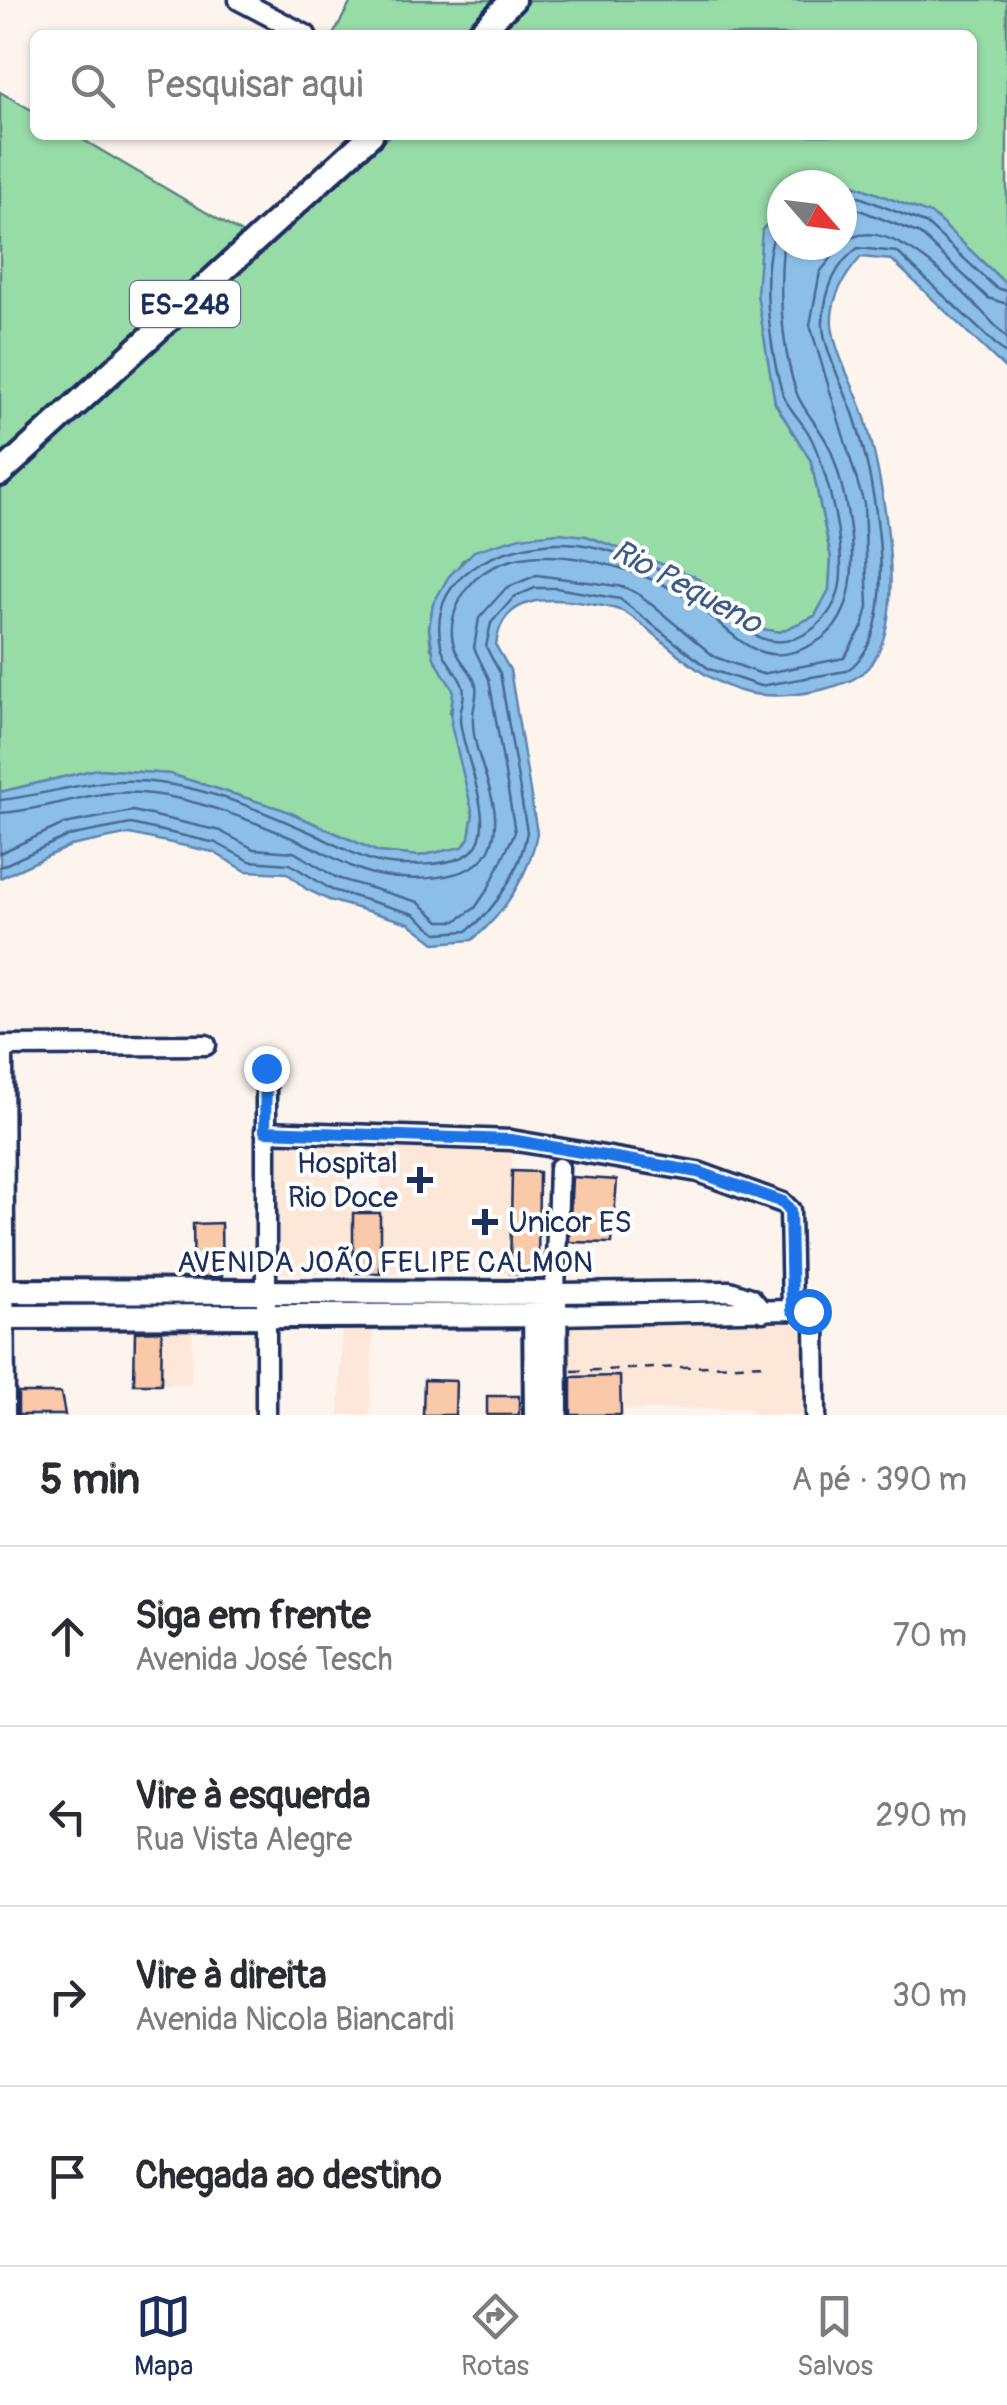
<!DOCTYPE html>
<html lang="pt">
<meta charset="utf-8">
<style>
:root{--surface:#fff;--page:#f7f7f7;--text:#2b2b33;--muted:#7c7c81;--line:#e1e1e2;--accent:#1b2f5e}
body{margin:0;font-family:Pangolin,sans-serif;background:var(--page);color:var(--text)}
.compass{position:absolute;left:767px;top:170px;width:90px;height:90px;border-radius:50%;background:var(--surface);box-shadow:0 2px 8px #0004;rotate:118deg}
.stop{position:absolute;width:30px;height:30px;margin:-22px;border:8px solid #1a73e8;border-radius:50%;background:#fff}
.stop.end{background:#1a73e8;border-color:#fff;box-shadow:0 2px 10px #0008}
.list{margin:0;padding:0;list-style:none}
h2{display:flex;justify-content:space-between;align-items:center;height:130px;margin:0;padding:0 40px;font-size:42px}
h2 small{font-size:32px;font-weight:400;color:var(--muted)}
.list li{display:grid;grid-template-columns:65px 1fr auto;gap:30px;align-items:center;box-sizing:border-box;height:180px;padding:0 40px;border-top:2px solid var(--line)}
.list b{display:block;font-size:38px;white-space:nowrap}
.list p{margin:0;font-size:32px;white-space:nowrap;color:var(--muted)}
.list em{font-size:32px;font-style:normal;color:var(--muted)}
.icon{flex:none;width:55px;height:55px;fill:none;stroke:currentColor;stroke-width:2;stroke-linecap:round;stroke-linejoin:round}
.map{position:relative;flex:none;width:1007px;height:1415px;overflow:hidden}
.search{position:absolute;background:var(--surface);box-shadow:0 2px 8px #0004;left:30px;right:30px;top:30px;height:110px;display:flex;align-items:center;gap:25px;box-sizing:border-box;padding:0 35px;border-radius:15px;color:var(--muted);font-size:38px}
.sheet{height:850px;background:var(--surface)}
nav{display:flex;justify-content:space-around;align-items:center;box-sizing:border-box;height:140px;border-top:2px solid var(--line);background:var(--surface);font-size:28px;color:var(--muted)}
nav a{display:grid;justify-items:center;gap:5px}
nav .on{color:var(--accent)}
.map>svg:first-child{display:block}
</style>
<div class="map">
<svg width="1007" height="1415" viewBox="0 0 1007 1415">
<rect width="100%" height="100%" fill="#fef4ee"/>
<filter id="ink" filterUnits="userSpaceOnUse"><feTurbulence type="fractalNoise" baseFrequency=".01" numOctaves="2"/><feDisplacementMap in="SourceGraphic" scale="20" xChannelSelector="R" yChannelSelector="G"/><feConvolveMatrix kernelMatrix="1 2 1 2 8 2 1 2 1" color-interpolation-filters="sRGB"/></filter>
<g filter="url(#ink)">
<path fill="#fce7d9" d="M353 1142V1273H279V1143Z
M381 1146 512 1147 511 1273H380Z
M805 1322 806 1415H751L750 1408 621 1410 620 1376 564 1377V1324Z
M342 1324 373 1325 370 1415H339Z
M162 1327 193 1328 191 1384H161Z"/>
<path fill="#97dba7" stroke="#598582" stroke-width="2.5" d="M352 0H507L472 35H333Z
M529 0H1007V285L933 215 838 179 782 185V208L762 230 775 403 811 461 831 558 829 590 815 616 780 632 761 629 694 576 586 536 463 560 433 605 429 628 431 648 454 690 450 713 473 814 469 838 463 847 419 856 378 852 284 810 170 774 97 769 0 792V487L390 135H972V35H495Z
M0 92 35 112V135H75L253 240 0 466Z"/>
<path fill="#8bbfe8" stroke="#5e85b1" stroke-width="2.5" d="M838 179 933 215 1007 285V370L892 260 861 257C845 275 830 299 832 325 835 355 856 389 865 418 881 473 921 652 849 681 817 694 770 701 737 690 691 674 666 639 626 613 616 607 602 606 590 604 550 597 501 593 496 646L510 670 537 833C530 873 504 915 472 940L435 943 409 923 329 900 306 889 287 873 246 871 213 852 130 834 70 846 0 878V792L97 769 170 774 284 810 378 852 419 856 463 847 469 838 473 814 451 725 453 690 434 658 429 628 433 604 449 576 474 551 520 537 559 533 586 536 694 576 761 629 780 632 815 616 829 590 831 558 825 528 811 461 775 403 757 294 762 230 782 208V245H842V185H812Z"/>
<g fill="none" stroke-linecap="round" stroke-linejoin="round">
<path stroke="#486995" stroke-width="2.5" d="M842 190 927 224 996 288 1007 291
M842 203 920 234 988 298 1007 304
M842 244C888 202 976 306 1007 338
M0 800C63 793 99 773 167 784 216 791 267 813 312 833 333 843 356 857 378 862 399 867 456 867 472 851 500 825 461 753 460 719 460 708 466 698 463 687 459 672 444 662 441 645 427 574 499 546 556 543 599 541 649 564 687 583 728 605 756 666 810 631 823 622 834 608 838 593 849 557 827 468 810 436 803 422 789 410 783 395 771 358 755 253 782 223
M0 813C63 809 95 783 166 796 215 805 265 826 310 846 331 856 354 870 377 875 407 881 472 883 489 850 510 806 471 762 473 717 473 706 478 697 476 685 473 672 461 663 456 651 444 624 460 589 483 573 535 537 634 566 683 595 732 625 755 682 821 639 872 605 849 500 831 451 822 428 801 410 795 388 781 342 779 292 783 245
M0 853 64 824 133 811 220 831 254 849 294 852 337 878 418 902 440 921H456L475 908 488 889 515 832 489 679 474 648 479 618 506 588 537 575 624 587 640 595 715 657 762 674 844 658 863 626 868 607 864 504 810 325 820 272 842 245
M0 867 68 836 131 824 216 843 250 861 290 864 332 890 414 914 437 933 467 931C497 909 521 868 527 832L500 673 486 647 491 623 514 597 535 588H556L620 599 709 669 760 686 846 671C907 632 873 474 854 416 846 393 821 344 823 321 825 293 834 265 858 248L897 252 1007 355"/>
</g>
<path fill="#f9c9a9" stroke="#1b2f5e" stroke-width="2.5" d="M512 1171 539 1172 538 1274 510 1273Z
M572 1177 617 1180 612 1243 569 1242Z
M353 1213H380V1273H353Z
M221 1223 222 1277H194L193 1224Z
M162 1331 161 1384H134L135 1332Z
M620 1376 621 1415H571V1377Z
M424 1380 456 1381 455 1415H423Z
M18 1393H61L65 1415H18Z
M487 1396H519V1415H487Z"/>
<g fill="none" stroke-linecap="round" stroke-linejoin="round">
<defs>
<path id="minor" d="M239 0 306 35
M0 1046 206 1045
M3 1046 5 1415
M266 1068V1415
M265 1131 511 1140 698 1172 783 1203 790 1210 792 1310 808 1311 815 1319 816 1415
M559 1168 555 1293 730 1291 751 1298 763 1312
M556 1315 792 1310"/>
<path id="major" d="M477 35 513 0
M0 474 371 135
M0 1291 555 1293 556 1415
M535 1301 536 1415
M0 1317 556 1315"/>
</defs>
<use href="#minor" stroke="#1b2f5e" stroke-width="25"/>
<use href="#major" stroke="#1b2f5e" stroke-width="30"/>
<path stroke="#1b2f5e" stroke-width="2.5" stroke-dasharray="10 8" stroke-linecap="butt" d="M572 1371 767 1364"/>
<use href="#minor" stroke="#fff" stroke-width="18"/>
<use href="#major" stroke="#fff" stroke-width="22"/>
</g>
</g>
<g fill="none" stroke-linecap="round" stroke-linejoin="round" filter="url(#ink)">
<path stroke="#1a73e8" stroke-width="12" d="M266 1068 265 1131 511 1140 698 1172 783 1202 790 1210 792 1310 808 1311"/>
</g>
<g fill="#1b2f5e" stroke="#fff" stroke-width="4">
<path d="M415 1165h10v10h10v10h-10v10h-10v-10h-10v-10h10z"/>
<path d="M480 1207h10v10h10v10h-10v10h-10v-10h-10v-10h10z"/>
</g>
<g text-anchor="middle" stroke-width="8" stroke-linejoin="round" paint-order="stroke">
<rect fill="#fff" stroke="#5f6d8e" stroke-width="2.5" x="130" y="281" width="110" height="46" rx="8"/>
<g font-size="28" font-weight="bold" fill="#1b2f5e">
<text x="185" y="314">ES-248</text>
</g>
<g font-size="30" fill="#1b2f5e" stroke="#fff" text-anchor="end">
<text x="398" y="1173">Hospital<tspan x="398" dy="34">Rio Doce</tspan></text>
<text x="508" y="1232" text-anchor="start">Unicor ES</text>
</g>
<g font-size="30" fill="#1b2f5e" stroke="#fff">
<text x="385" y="1272">AVENIDA JOÃO FELIPE CALMON</text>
</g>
<g font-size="32" font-style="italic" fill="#3d5a87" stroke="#fff">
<text transform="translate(687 586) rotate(28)" y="11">Rio Pequeno</text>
</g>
</g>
</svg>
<svg class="compass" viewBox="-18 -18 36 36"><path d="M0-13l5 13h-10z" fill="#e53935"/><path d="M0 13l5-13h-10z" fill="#7c7c81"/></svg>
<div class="stop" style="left:808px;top:1311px"></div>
<div class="stop end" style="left:266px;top:1068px"></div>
<div class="search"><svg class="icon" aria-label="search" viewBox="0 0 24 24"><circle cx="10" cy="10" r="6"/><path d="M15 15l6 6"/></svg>Pesquisar aqui</div>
</div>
<section class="sheet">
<h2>5 min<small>A pé · 390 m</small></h2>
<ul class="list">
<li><svg class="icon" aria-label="ahead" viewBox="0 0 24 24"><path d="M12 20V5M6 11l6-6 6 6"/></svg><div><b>Siga em frente</b><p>Avenida José Tesch</p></div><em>70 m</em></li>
<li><svg class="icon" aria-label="left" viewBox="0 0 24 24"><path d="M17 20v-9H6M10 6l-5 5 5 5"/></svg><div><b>Vire à esquerda</b><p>Rua Vista Alegre</p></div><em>290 m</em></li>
<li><svg class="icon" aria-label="right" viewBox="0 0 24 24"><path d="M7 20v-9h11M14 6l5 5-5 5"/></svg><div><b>Vire à direita</b><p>Avenida Nicola Biancardi</p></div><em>30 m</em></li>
<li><svg class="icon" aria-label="arrive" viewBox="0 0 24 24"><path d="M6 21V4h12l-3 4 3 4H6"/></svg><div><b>Chegada ao destino</b></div></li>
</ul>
</section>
<nav>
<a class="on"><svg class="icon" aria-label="map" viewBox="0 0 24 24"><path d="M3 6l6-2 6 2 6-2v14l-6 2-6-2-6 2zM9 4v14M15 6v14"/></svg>Mapa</a>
<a><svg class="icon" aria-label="directions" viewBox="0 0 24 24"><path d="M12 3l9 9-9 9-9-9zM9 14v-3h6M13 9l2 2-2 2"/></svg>Rotas</a>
<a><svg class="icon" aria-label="saved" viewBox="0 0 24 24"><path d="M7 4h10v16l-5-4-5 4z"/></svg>Salvos</a>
</nav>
